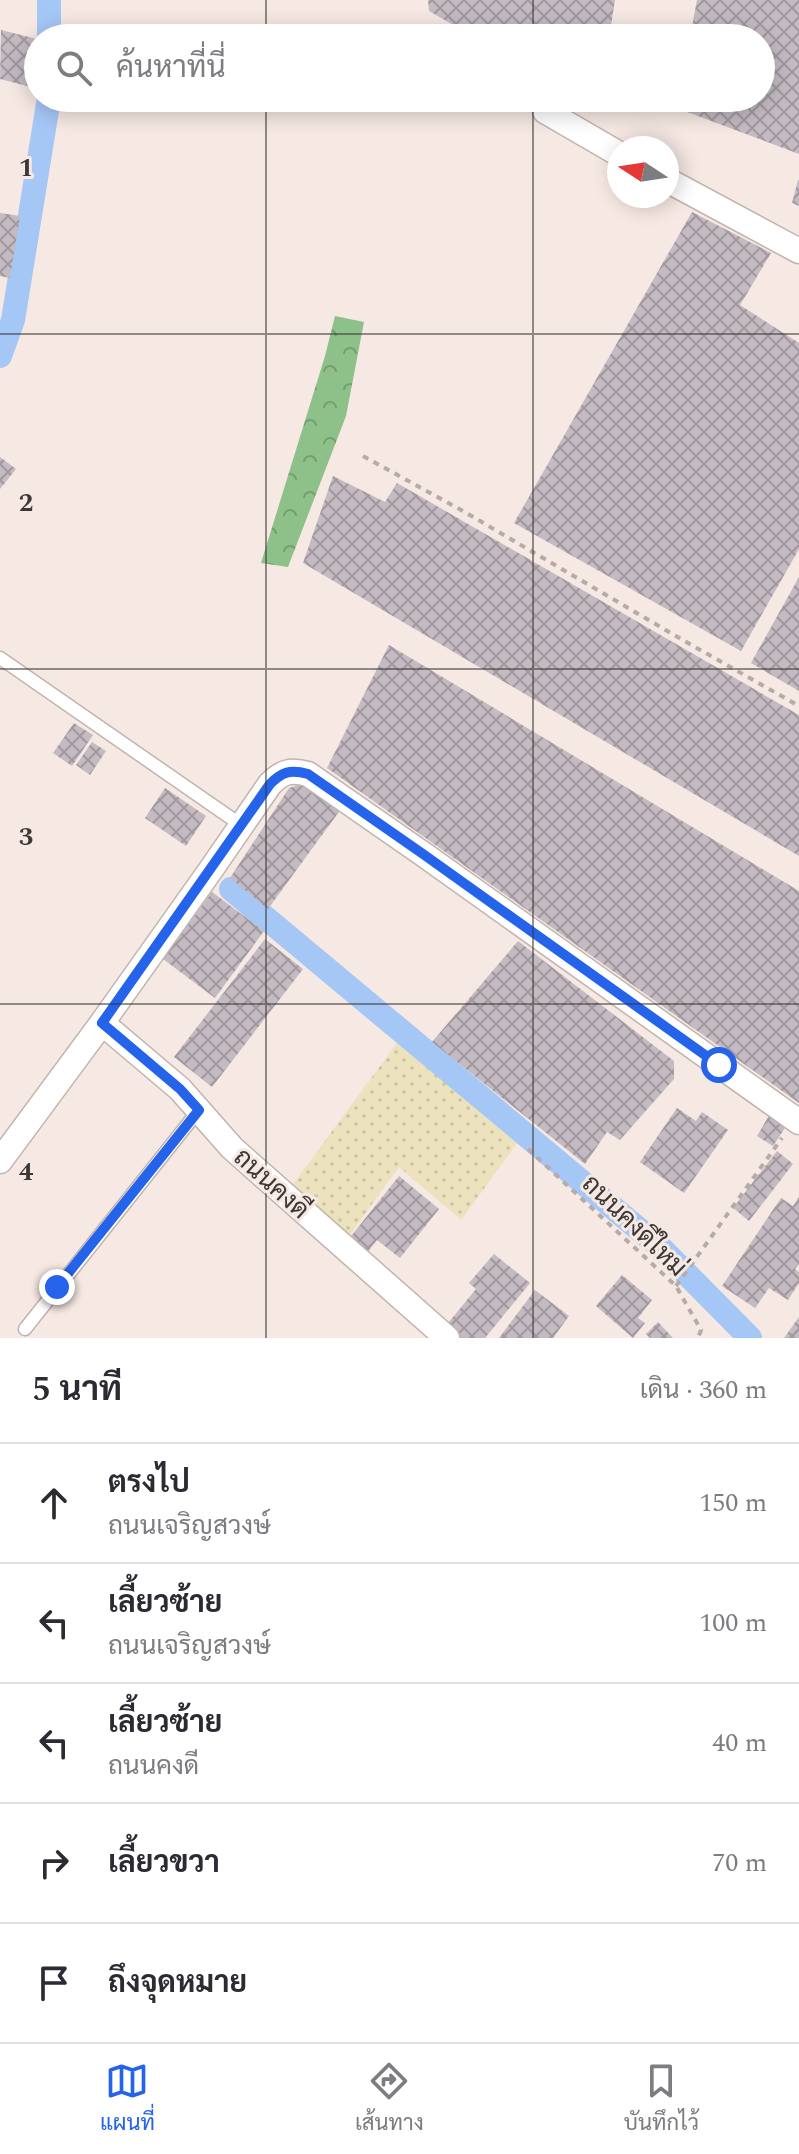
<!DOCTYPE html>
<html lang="th">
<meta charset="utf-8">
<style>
:root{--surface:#fff;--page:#f7f7f7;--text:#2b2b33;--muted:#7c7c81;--line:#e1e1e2;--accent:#2563eb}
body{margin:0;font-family:Spectral,Sarabun,serif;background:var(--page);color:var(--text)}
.compass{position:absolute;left:607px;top:136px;width:72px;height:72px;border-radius:50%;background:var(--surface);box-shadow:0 4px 20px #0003;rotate:282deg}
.stop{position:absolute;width:24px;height:24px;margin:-18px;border:6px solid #2563eb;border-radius:50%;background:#fff}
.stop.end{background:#2563eb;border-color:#fff;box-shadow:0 2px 8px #0008}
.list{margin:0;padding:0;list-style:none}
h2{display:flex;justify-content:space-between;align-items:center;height:104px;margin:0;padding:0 32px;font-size:34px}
h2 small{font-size:26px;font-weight:400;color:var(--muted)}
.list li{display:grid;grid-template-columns:52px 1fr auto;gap:24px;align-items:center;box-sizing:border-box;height:120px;padding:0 32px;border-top:2px solid var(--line)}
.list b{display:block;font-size:30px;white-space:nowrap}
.list p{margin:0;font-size:26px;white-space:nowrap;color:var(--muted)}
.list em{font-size:26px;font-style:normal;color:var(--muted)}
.icon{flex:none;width:44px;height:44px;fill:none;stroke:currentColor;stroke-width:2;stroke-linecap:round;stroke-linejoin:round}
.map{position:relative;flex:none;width:799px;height:1338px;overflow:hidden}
.search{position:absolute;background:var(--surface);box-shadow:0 4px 20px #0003;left:24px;right:24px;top:24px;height:88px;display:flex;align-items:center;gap:20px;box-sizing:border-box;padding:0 28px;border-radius:44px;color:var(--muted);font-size:30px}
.sheet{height:704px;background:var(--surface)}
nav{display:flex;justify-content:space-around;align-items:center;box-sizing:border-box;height:112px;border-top:2px solid var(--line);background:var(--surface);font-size:22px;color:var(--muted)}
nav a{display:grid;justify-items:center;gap:4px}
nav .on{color:var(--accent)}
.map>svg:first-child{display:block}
</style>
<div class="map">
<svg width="799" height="1338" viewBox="0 0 799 1338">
<defs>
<pattern id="forest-crowns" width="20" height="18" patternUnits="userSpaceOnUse" patternTransform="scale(2)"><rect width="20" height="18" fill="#8dc189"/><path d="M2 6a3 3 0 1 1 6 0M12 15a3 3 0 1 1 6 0" fill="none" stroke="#749e71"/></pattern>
<pattern id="sand-dots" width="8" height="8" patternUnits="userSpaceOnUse" patternTransform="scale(2)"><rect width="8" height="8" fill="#ece2bd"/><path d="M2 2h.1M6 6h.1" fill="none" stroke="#cbc3a3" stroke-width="1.8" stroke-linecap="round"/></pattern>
<pattern id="building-cross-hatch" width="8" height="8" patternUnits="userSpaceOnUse" patternTransform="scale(2)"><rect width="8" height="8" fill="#c3bac2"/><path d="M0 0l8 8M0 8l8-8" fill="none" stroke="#a0989e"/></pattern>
</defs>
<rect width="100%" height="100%" fill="#f6e8e3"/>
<path fill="url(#forest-crowns)" d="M335 316 364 322 346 416 288 567 261 563 325 356Z"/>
<path fill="url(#sand-dots)" d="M408 1028 529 1127 461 1220 399 1167 336 1254 280 1202Z"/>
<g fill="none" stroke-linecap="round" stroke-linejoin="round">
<path stroke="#a5c7f6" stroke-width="24" d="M49 0V38
M0 356 13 320 49 98
M231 889 659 1246 750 1338"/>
</g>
<path fill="url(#building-cross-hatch)" d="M428 0H615L609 38H506L455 26 429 11Z
M697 0H799V154L682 110 683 98H761V38H690Z
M1 30 37 39 31 87 0 79Z
M798 180H799V206L792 203Z
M692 212 771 253 740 305 799 343V549L741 651 514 523Z
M0 213 20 216 10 278 0 276Z
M0 457 16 469 0 489Z
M333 476 385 502 397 483 799 715V856L303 563Z
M799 577V691L751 663Z
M389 645 799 891V1103L327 768Z
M74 723 93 735 72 766 53 753Z
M92 742 106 751 90 775 76 765Z
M302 784 341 809 268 909 230 878 289 788Z
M165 788 206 816 186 846 145 818Z
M212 892 264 931 215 998 163 959Z
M265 939 303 969 212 1087 174 1057Z
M518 941 674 1061V1079L620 1140 607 1132 585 1164 432 1042Z
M677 1108 696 1121 702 1112 728 1130 684 1193 640 1162Z
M770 1114 787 1125 773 1146 757 1136Z
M777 1151 793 1164 749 1221 733 1208Z
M399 1176 439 1209 400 1258 377 1240 366 1254 348 1240Z
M799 1197V1264L795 1269 799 1272V1283L788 1300 769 1288 755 1308 722 1286 781 1198 793 1206Z
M494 1254 530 1283 485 1338H456L444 1328 476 1289 469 1283Z
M622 1275 652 1300 638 1318 645 1323 633 1338 596 1306Z
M535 1290 569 1316 553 1338H499Z
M799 1317V1338H784Z
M658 1322 673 1338H650L646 1334Z"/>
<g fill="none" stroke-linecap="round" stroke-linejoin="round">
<defs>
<path id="lane" d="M0 658 241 825
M25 1329 199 1110"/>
<path id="street" d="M545 111 619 154
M667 180 799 251
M102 1023 180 1089 232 1148 447 1338
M0 1161 102 1023 210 871 270 784C282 772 290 769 308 774L423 854 799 1122"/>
</defs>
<use href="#lane" stroke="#c1b4af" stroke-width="15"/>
<use href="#street" stroke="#c1b4af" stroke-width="27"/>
<path stroke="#b6aba7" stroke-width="4" stroke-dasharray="6 6" stroke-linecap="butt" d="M363 456 463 511 681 639 799 706
M528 1149 676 1286 701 1330 698 1338
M676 1286 782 1138"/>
<use href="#lane" stroke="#fff" stroke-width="12"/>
<use href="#street" stroke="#fff" stroke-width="24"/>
</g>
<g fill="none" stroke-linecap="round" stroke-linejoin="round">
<path stroke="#2563eb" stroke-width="10" d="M57 1287 199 1110 180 1089 102 1023 270 784C282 772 290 769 308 774L423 854 719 1065"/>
</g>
<path fill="none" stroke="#3d3836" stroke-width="2" stroke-opacity="0.55" d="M266 0V38M533 0V38M266 98V1338M533 98V1338M0 334H799M0 669H799M0 1004H799"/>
<g text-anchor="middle" stroke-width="6" stroke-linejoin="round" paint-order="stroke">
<g font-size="26" fill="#3d3836" stroke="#f6e8e3">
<text transform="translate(272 1183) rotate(42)" y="9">ถนนคงดี</text>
<text transform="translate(635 1225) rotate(44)" y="9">ถนนคงดีใหม่</text>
</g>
</g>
<g font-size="26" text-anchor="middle" font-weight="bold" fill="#3d3836" stroke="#f6e8e3" stroke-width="6" stroke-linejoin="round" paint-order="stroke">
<text x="26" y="176">1</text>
<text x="26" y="511">2</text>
<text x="26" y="845">3</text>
<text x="26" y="1180">4</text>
</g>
</svg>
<svg class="compass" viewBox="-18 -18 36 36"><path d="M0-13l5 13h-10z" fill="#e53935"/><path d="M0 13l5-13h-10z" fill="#7c7c81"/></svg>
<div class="stop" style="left:719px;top:1065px"></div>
<div class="stop end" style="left:57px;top:1287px"></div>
<div class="search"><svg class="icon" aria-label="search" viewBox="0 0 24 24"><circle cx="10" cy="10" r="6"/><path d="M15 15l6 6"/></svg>ค้นหาที่นี่</div>
</div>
<section class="sheet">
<h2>5 นาที<small>เดิน · 360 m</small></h2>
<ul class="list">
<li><svg class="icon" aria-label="ahead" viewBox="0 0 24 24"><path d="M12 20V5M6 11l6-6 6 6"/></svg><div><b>ตรงไป</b><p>ถนนเจริญสวงษ์</p></div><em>150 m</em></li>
<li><svg class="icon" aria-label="left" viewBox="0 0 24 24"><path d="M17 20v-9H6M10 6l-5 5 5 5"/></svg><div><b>เลี้ยวซ้าย</b><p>ถนนเจริญสวงษ์</p></div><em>100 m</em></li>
<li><svg class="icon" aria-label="left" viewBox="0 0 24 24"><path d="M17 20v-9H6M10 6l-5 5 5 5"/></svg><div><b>เลี้ยวซ้าย</b><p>ถนนคงดี</p></div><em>40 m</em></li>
<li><svg class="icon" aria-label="right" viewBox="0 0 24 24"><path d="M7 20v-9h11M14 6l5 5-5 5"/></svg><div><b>เลี้ยวขวา</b></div><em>70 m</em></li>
<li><svg class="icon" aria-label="arrive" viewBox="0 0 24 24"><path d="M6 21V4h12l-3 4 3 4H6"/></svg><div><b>ถึงจุดหมาย</b></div></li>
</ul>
</section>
<nav>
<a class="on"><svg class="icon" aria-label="map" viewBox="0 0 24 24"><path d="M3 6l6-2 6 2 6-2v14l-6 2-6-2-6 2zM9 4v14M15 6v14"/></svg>แผนที่</a>
<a><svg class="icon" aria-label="directions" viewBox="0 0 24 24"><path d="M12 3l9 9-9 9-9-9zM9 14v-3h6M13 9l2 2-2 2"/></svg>เส้นทาง</a>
<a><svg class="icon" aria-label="saved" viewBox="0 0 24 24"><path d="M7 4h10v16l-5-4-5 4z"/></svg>บันทึกไว้</a>
</nav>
